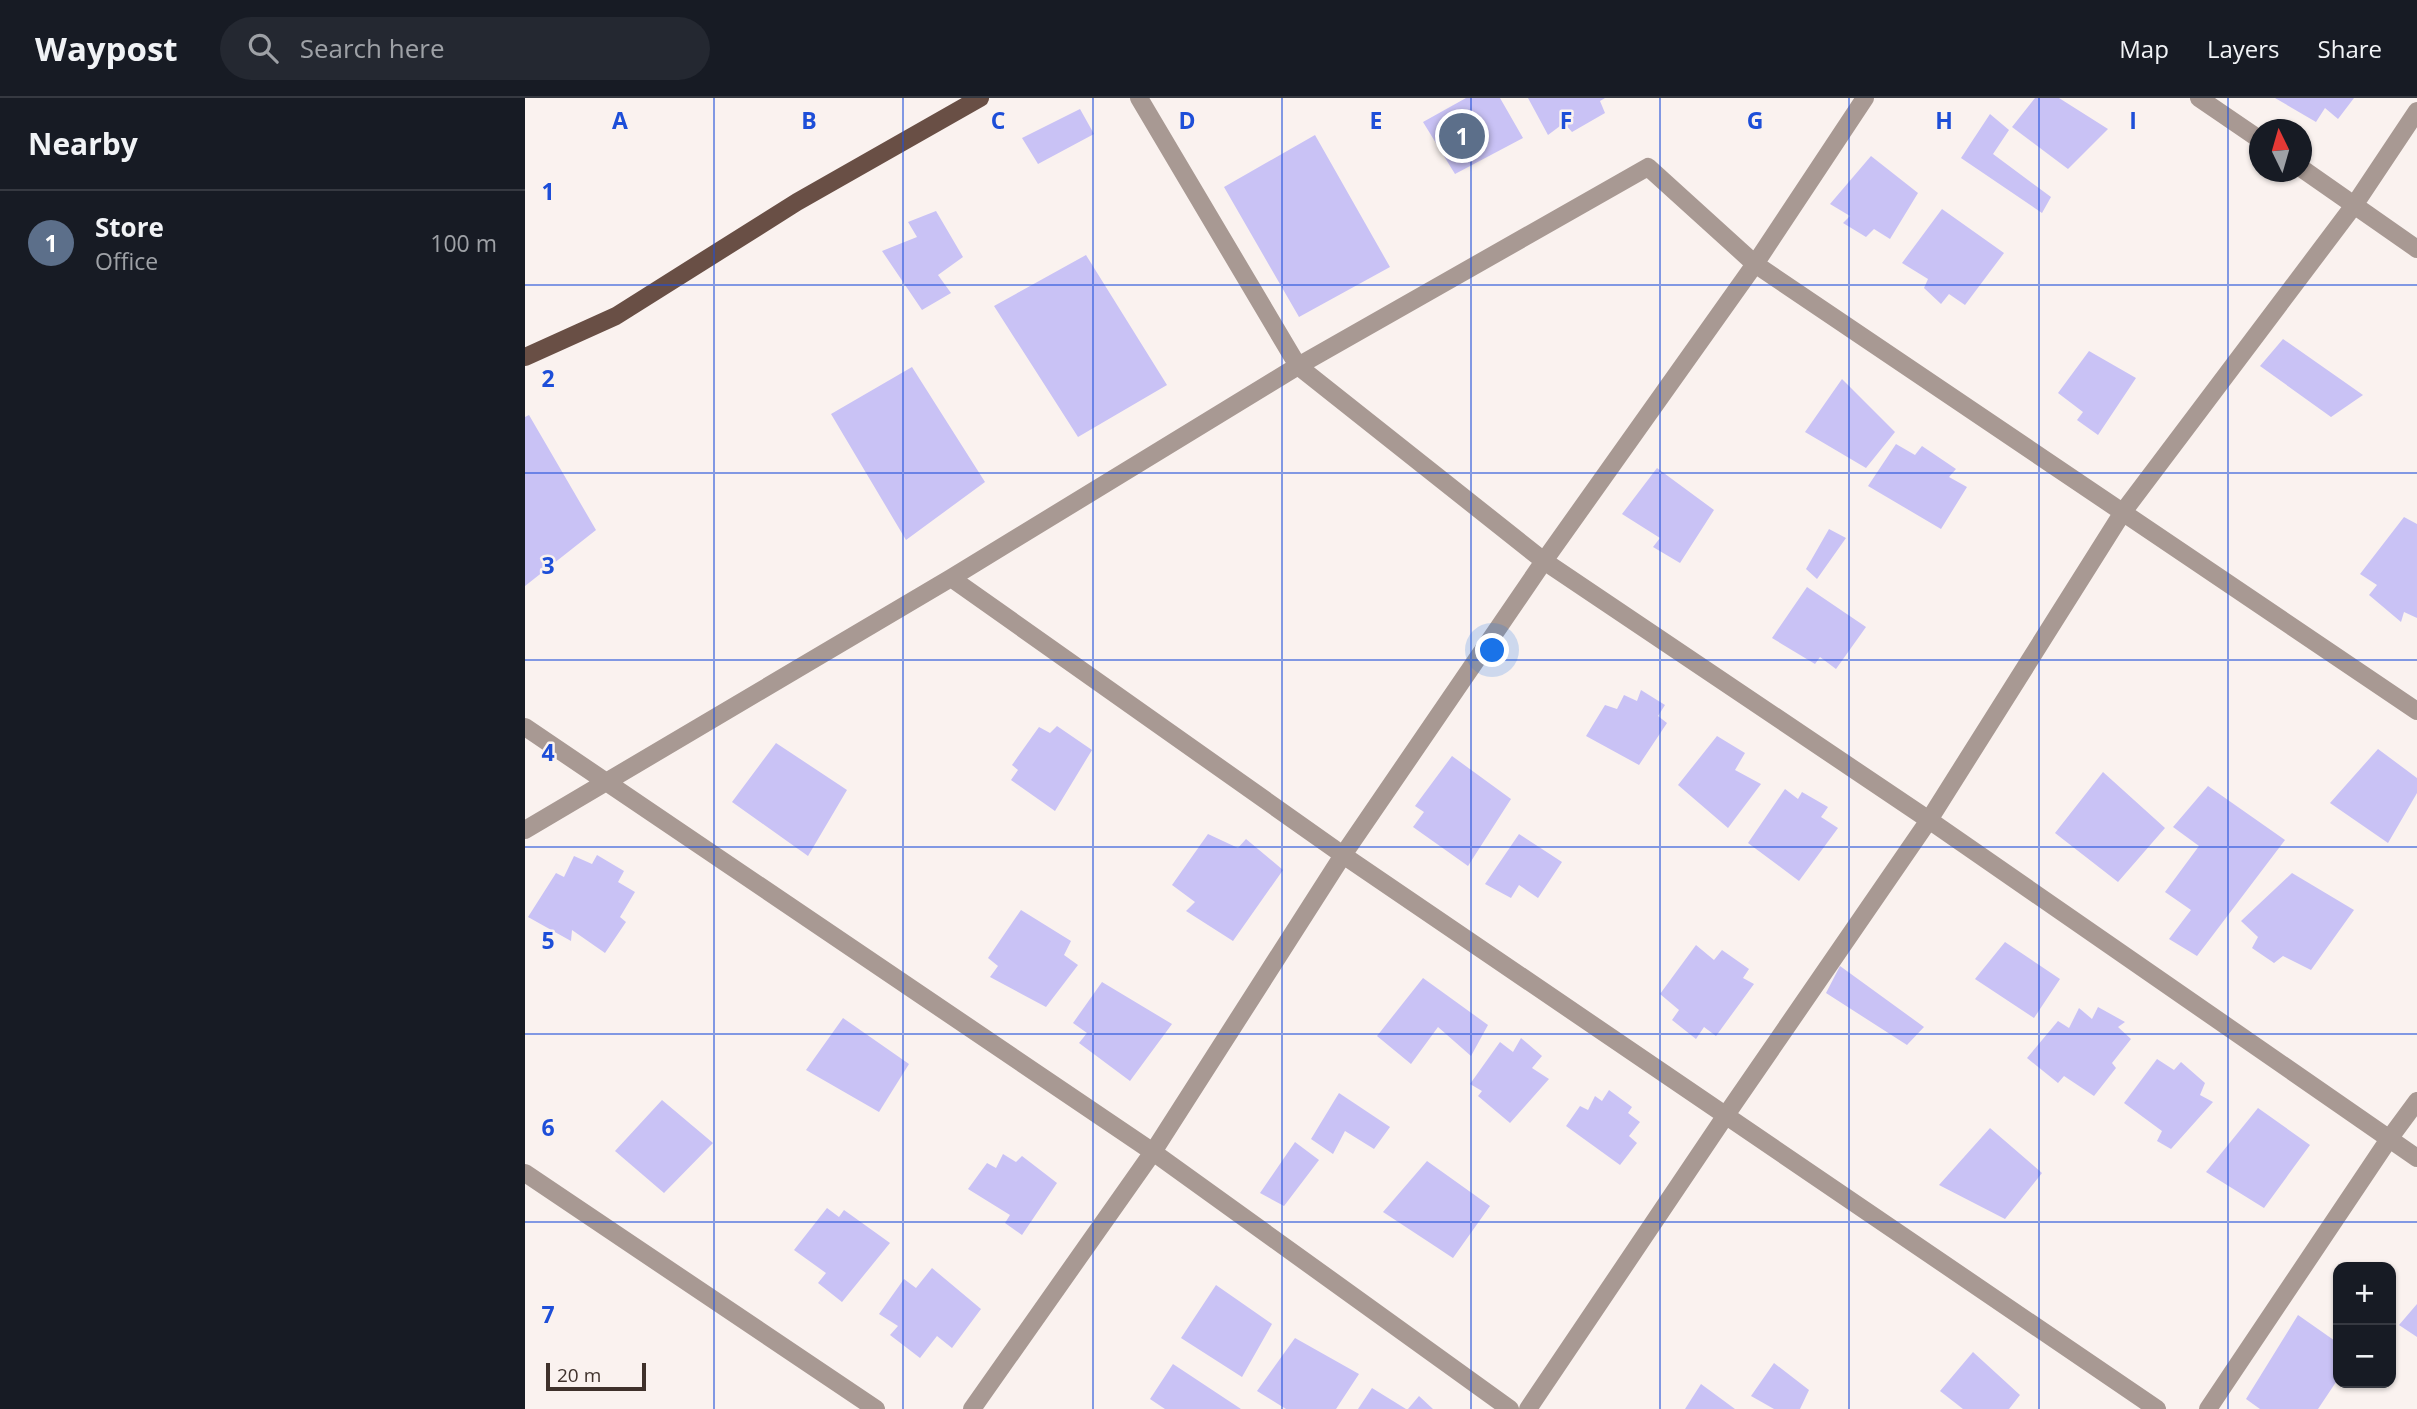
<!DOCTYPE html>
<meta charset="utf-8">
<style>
:root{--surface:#171b24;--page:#242831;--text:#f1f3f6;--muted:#9ea1a6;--line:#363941;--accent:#3468d7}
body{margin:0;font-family:"Open Sans",sans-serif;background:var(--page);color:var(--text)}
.controls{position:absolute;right:21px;bottom:21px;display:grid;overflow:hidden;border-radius:14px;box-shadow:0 2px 5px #0004}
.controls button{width:63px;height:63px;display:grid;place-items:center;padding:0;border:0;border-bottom:2px solid var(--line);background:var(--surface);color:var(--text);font:35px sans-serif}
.compass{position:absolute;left:1724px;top:21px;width:63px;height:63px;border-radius:50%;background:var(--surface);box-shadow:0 2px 5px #0004;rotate:355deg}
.scale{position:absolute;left:21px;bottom:18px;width:100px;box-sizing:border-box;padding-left:7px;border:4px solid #3f312b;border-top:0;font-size:19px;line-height:24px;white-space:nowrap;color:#3f312b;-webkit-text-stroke:5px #faf2ef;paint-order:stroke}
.you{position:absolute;left:968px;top:553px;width:24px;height:24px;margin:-18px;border:5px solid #fff;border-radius:50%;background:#1a73e8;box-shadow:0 0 0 10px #1a73e833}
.badge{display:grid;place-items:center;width:46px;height:46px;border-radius:50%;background:var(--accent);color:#fff;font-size:23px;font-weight:700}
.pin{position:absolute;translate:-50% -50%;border:4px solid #fff;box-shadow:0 2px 7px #0006}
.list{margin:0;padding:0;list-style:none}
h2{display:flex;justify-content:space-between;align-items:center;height:91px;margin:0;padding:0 28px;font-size:30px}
h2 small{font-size:23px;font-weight:400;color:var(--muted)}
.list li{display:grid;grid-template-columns:46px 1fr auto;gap:21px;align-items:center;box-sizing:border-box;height:105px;padding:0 28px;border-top:2px solid var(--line)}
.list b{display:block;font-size:26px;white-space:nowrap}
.list p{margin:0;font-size:23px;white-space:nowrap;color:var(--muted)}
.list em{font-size:23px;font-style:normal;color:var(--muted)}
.icon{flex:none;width:38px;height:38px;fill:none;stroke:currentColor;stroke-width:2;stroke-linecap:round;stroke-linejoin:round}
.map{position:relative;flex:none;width:1892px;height:1311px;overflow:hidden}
header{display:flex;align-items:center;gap:42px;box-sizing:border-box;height:98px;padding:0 35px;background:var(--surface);border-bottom:2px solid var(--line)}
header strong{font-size:33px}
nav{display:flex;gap:38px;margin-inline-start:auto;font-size:24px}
.search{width:490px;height:63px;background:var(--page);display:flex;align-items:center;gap:18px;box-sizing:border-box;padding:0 24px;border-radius:38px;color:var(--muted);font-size:26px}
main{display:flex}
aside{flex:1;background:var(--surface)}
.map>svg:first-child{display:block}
</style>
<header>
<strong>Waypost</strong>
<div class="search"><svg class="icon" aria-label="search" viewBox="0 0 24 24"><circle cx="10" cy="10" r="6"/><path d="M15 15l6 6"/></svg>Search here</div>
<nav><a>Map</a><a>Layers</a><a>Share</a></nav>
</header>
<main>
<aside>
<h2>Nearby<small></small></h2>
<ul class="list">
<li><span class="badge" style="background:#5c6f8a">1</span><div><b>Store</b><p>Office</p></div><em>100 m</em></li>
</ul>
</aside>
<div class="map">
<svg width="1892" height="1311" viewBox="0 0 1892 1311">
<rect width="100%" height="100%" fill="#faf2ef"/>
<path fill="#c9c2f5" d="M941 0H975L998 40 930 76 898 24Z
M1003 0H1080L1075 3 1080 15 1047 34 1039 25 1023 37Z
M1510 0H1534L1583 31 1543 71 1487 29Z
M1750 0H1829L1813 21 1800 10 1791 24Z
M555 11 569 36 513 66 497 40Z
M1465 16 1484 32 1468 56 1526 99 1517 115 1436 60Z
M790 37 865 169 774 219 699 89Z
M1346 58 1393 95 1365 141 1349 131 1341 139 1318 125 1325 118 1305 106Z
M1417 111 1479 155 1440 207 1424 196 1416 206 1399 190 1403 181 1377 165Z
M411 113 438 159 413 177 426 195 397 212 357 153 392 139 383 124Z
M561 157 642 287 553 339 469 208Z
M1758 241 1838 297 1806 319 1735 268Z
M1564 253 1611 280 1573 337 1552 322 1558 314 1533 295Z
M387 269 460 384 381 442 306 316Z
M1317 281 1370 334 1341 370 1280 334Z
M4 317 71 432 0 488V319Z
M1371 346 1390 357 1397 348 1431 371 1424 379 1442 389 1416 431 1343 388Z
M1132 370 1189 412 1155 465 1128 449 1135 440 1097 416Z
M1879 419 1892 426V520L1879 514 1876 524 1844 497 1852 487 1835 476Z
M1304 431 1321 440 1292 481 1281 471Z
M1282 489 1341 529 1311 571 1295 559 1290 566 1247 540Z
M1116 592 1140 607 1133 618 1142 625 1114 667 1061 638 1080 607 1092 611 1099 597 1112 603Z
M532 628 567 652 530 713 486 682 493 672 487 667 514 629 525 635Z
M1192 638 1220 655 1210 672 1236 686 1203 730 1153 687Z
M251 645 322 692 283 758 207 704Z
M1853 651 1892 680V695L1863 745 1805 705Z
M927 658 986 701 943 768 888 729 899 714 890 708Z
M1578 674 1640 730 1593 784 1530 735Z
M1683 688 1760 742 1672 858 1644 841 1666 812 1640 794 1674 748 1648 729Z
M1260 691 1273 701 1277 694 1303 709 1296 719 1313 730 1274 783 1223 745Z
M683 736 713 750 721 741 758 772 708 843 661 813 670 804 647 787Z
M994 736 1037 764 1013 800 994 787 986 800 960 786Z
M72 757 99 773 93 784 110 794 95 819 101 824 80 855 47 832 46 843 3 819 31 775 39 779 49 758 67 766Z
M1767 775 1829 812 1786 872 1758 858 1749 865 1727 850 1733 839 1716 823Z
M496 812 546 843 539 857 553 867 521 909 465 879 473 868 463 860Z
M1480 844 1535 881 1509 920 1450 881Z
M1171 847 1189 862 1197 852 1224 871 1218 880 1229 886 1191 938 1179 929 1171 941 1147 922 1154 912 1135 896Z
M1315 868 1399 929 1382 947 1301 895Z
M898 880 963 927 946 958 913 929 886 966 852 938Z
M577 884 647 926 605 983 554 945 562 935 548 925Z
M1573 909 1600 924 1593 929 1606 941 1587 965 1591 970 1569 998 1539 978 1533 985 1502 960 1533 923 1544 930 1554 910 1567 921Z
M318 920 384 966 354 1014 281 972Z
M996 940 1017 958 1007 970 1024 981 985 1025 953 998 957 993 945 986 975 944 988 954Z
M1632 961 1649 972 1656 964 1680 985 1675 997 1688 1004 1646 1051 1632 1043 1637 1033 1599 1005Z
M1084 992 1107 1009 1103 1015 1115 1024 1104 1038 1112 1045 1095 1067 1041 1028 1055 1008 1063 1012 1070 998 1077 1003Z
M814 995 865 1029 849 1051 820 1033 808 1056 786 1041Z
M137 1002 188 1045 139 1095 90 1053Z
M1733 1010 1785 1047 1739 1110 1681 1074Z
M1465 1030 1517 1075 1480 1121 1414 1087Z
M770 1044 794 1062 759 1108 735 1095Z
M478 1056 491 1064 497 1058 532 1085 497 1137 480 1125 485 1117 443 1091 462 1065 471 1070Z
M902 1063 965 1108 928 1160 858 1114Z
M302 1110 314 1119 319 1112 365 1145 317 1204 293 1185 301 1175 269 1152Z
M407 1170 456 1211 427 1250 412 1238 395 1260 365 1237 373 1228 354 1216 379 1181 391 1190Z
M691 1187 747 1226 717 1279 656 1240Z
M1892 1206V1239L1874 1227Z
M1773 1217 1813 1245V1281L1793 1311H1735L1721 1301Z
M770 1240 834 1276 811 1311H761L732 1293Z
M1448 1254 1495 1297 1484 1311H1438L1415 1293Z
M1249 1265 1284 1292 1275 1311H1249L1226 1298Z
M648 1266 716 1311H640L625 1301Z
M1176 1286 1210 1311H1160Z
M847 1290 881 1311H833Z
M894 1298 908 1311H883Z"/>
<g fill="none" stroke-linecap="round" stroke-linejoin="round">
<path stroke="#a89993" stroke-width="18" d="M614 0 773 268 1019 463 1404 722 1892 1060
M1674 0 1734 41
M1776 70 1892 151
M426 480 818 757 1632 1311
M0 629 628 1054 985 1311
M0 732 426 480 773 268 1123 69 1230 166 1892 613
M0 1075 351 1311
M447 1311 628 1054 818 757 1019 463 1230 166 1340 0
M1003 1311 1201 1017 1404 722 1598 414 1830 106 1892 13
M1683 1311 1864 1041 1892 1003"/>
<path stroke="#694f45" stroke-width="18" d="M0 259 91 218 272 104 455 0"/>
</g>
<path fill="none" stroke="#1d4ed8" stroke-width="2" stroke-opacity="0.55" d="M189 0V1311M378 0V1311M568 0V1311M757 0V1311M946 0V1311M1135 0V1311M1324 0V1311M1514 0V1311M1703 0V1311M0 187H1892M0 375H1892M0 562H1892M0 749H1892M0 936H1892M0 1124H1892"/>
<g font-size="23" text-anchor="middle" font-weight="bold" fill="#1d4ed8" stroke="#faf2ef" stroke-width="5" stroke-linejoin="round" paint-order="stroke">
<text x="95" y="31">A</text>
<text x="284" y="31">B</text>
<text x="473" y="31">C</text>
<text x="662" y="31">D</text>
<text x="851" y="31">E</text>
<text x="1041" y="31">F</text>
<text x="1230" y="31">G</text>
<text x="1419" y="31">H</text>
<text x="1608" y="31">I</text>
<text x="23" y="102">1</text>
<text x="23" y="289">2</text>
<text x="23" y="476">3</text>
<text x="23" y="663">4</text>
<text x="23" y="851">5</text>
<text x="23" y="1038">6</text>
<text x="23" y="1225">7</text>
</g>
</svg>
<div class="controls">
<button>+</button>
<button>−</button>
</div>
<svg class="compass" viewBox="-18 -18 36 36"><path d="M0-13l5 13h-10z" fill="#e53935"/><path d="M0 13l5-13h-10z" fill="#9ea1a6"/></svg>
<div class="scale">20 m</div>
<div class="you"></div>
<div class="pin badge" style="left:937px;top:38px;background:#5c6f8a">1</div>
</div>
</main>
